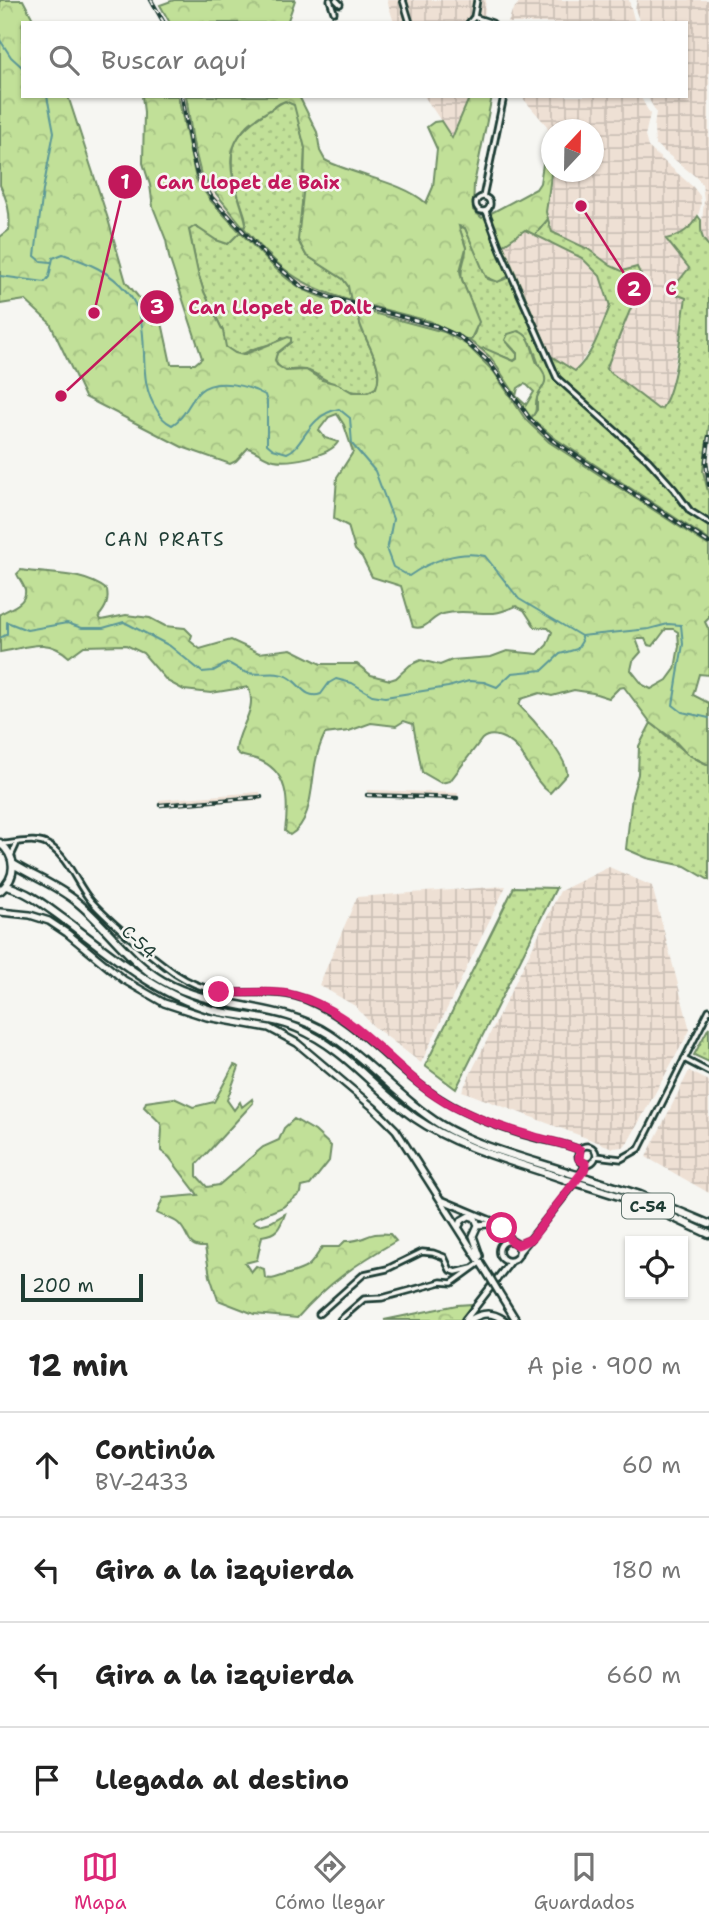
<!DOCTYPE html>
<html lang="es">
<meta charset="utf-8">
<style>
:root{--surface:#fff;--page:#f6f6f6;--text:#222;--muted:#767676;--line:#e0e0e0;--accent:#db2777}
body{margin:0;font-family:"Shantell Sans",sans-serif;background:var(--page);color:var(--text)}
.controls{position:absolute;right:21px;bottom:21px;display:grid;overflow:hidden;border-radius:0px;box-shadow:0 2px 5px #0004}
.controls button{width:63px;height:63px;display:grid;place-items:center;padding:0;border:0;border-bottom:2px solid var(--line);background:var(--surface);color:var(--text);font:35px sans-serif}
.compass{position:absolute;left:541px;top:119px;width:63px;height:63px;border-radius:50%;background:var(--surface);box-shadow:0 2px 5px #0004;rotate:22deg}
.scale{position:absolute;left:21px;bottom:18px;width:122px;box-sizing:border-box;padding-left:7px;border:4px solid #1f3d34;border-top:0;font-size:19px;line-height:24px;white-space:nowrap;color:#1f3d34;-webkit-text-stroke:5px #f6f6f2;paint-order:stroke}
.stop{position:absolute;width:21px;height:21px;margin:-16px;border:5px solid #db2777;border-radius:50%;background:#fff}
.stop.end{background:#db2777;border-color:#fff;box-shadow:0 2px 7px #0008}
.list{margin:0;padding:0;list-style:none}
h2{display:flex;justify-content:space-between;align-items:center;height:91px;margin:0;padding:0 28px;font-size:30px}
h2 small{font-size:23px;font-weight:400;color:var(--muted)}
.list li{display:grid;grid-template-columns:46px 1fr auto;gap:21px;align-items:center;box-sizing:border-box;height:105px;padding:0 28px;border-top:2px solid var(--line)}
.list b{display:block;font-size:26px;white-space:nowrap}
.list p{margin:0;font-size:23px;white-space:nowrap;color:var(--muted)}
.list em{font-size:23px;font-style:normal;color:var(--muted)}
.icon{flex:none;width:38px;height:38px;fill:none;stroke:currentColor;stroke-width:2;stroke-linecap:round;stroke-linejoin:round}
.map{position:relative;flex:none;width:709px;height:1320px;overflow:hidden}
.search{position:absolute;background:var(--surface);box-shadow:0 2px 5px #0004;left:21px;right:21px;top:21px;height:77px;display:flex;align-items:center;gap:18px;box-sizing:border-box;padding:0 24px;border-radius:0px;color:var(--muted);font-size:26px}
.sheet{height:511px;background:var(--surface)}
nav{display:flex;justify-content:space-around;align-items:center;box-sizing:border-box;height:98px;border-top:2px solid var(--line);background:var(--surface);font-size:19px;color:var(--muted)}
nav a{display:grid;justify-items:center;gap:4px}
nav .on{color:var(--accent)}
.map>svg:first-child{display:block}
</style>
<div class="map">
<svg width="709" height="1320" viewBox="0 0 709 1320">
<defs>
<pattern id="industrial-grid" width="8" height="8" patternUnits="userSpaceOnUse" patternTransform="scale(1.75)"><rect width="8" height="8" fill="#eee0d4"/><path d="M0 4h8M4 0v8" fill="none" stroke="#ccc1b7"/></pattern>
<pattern id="grass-dots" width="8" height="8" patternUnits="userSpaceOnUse" patternTransform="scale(1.75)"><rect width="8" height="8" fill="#c1e098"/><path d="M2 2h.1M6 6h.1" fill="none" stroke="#a5c184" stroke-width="1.8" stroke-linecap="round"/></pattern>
<pattern id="forest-crowns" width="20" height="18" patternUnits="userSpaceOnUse" patternTransform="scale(1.75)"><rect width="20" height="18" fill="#c1e098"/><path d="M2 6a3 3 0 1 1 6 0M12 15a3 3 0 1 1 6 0" fill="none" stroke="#a5c184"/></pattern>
</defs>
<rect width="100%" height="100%" fill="#f6f6f2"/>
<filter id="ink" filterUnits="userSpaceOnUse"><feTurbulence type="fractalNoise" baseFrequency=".0143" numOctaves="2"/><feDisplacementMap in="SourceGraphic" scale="14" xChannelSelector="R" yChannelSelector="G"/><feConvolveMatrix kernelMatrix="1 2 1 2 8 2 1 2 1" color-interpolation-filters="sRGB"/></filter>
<g filter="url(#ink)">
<path fill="#eee0d4" d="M178 96H186L193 142 201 175 218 199 286 273 327 293 429 321 470 341 491 358 531 418 556 439 709 540V546L549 442 526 420 494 372 467 345 444 332 319 297 296 285 273 267 211 201 196 179Z
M709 426V496L703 472Z
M367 790 458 793 457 800 367 797Z
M260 792 261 800 159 807V800Z"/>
<path fill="url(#industrial-grid)" d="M387 0H486L483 23H394Z
M521 0H629L635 23H508L512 11Z
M637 0H709V246L704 241 701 234 704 200 702 184 696 177 655 144 654 128 656 112 647 96H686V23H640L635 9Z
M424 96H470L452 139 441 121Z
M521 96H640L650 114 645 136 648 147 693 187 700 196 701 205 698 216 690 228 680 235 689 268 671 292 686 298 672 380 666 402 662 408 658 409 606 369 639 288 637 267 622 271 611 266 588 249 552 232 546 212 551 164 552 172H594V130H552L551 143 547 126Z
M525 230 582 258 600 276 610 306 595 341 575 371 551 357 503 245Z
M609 867 652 886 690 1030 628 1142 623 1147 613 1148 462 1091 560 891Z
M506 886 421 1063 373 1026 355 1006 319 985 357 897Z
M689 1071 709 1081V1193L646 1157Z"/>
<path fill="url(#grass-dots)" stroke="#708e66" stroke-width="2" d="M285 101 295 105 305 148 300 244 306 255 343 279 348 286 351 301C297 284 280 270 244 228 248 220 244 214 242 207 221 146 231 132 285 101Z
M698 216 701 220C701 231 700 238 709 246V426L703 471 709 496V540L556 439 531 418 537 410V397L545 381 531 343 510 346 519 356 514 361 484 349H481L470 341C487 318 467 301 462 279 459 268 467 258 466 247 464 239 460 233 459 226L465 228 488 279C499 284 506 279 515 273L551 356 575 371C593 355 601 328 610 306L600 276 582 258 535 235 548 219 552 232 588 249 611 266 622 271 637 267 647 288H639L606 369 658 409 662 408C677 386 681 326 686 298L670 292 689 268 666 239C682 235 689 230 698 216Z
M192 226C205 229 214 240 228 244L240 232C258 250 275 271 296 285 315 297 337 302 358 309 356 334 387 362 376 388 354 401 329 380 309 371 296 365 282 378 275 360L277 353 291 342 282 338C273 345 266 345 256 348 240 354 241 359 225 347L223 331 204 292 198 273 189 230Z
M651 723C671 738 685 756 709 765V880L685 866 647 858 626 849 632 796 638 774 639 746Z
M514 887 556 888 456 1089 425 1066Z
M709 1027V1062L694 1055Z"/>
<path fill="url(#forest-crowns)" stroke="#708e66" stroke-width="2" fill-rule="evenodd" d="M0 0H23L35 23H23V96H68L108 219 126 282 163 327 171 364H195L202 358 169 257 166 240 153 207 150 185 143 163 144 112 142 96H178L196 179 211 201 240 232 228 244 216 240 195 226 189 230 198 273 204 292 223 331 226 347 235 353 243 355 288 337 291 338V342L277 353 275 360 277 365 286 371 306 370 322 380 338 384 352 392H368L376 388C387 362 356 333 358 309L444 332 467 345 494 372 526 420 549 442 709 546V618L705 622 709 630V675L699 674 693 695 709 703V765L687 754 673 739 651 723 624 687 619 688 609 698 593 693 574 690 552 696 540 693 521 699 519 705C531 717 568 758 567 774L550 793C534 782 529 762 517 748 509 739 492 730 482 739L450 781 441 783 422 772 413 724 404 721 396 726 371 723 349 731 325 734C321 742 318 750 316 760 311 782 313 822 290 835L285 831C289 802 289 770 256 759 247 756 241 758 236 751 237 728 259 710 248 687L211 693 184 690 167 681 143 653 126 645 84 646 69 657C46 636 26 648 0 652V614C8 609 27 604 25 590 24 585 19 579 17 574L21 570C49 575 83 571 107 590 109 601 106 608 99 616L101 620 126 615 150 618 165 626 185 628 192 635 190 641 200 649 231 640 259 653 291 649 321 664H357L371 675 390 680 396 678 410 665 421 660 440 665 452 660 491 657 507 651 538 654 547 645 552 632 548 628 535 627 524 610 516 606C509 609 502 612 494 613 477 614 460 609 443 614 431 617 427 631 413 627L401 586 372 577 362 557 355 550 348 526 334 519 337 477 353 452 344 425 337 414 329 417 319 430 325 438 338 442C330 456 289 463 274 460 264 458 257 451 248 448L236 461 230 464 182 447 85 397 50 323 25 300 0 304V237L9 230C11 213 7 200 0 185ZM666 629H673L678 632 679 646 675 669 667 680 651 689 643 685 631 670 633 661 641 652 636 639H645L648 645 653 646Z
M174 0H295L287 23H170L160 5Z
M186 96H299L317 132 320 151 325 160C355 176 401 181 426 203L433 187 437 149 427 127 434 122 441 121 452 138 470 96H492L474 184 473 210 482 218 536 189 540 183 548 133 550 134C554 160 550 186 546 212L548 219 535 235 525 230 503 245 515 273 498 282 486 277 465 228 459 226 466 248 460 271 462 280 479 322 470 341 429 321 351 301 348 286 343 279 306 255 298 240 304 185 305 148 294 105 285 101 280 103C270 111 257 116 248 125 216 157 238 187 246 223L244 228 201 175 193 142Z
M518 331C533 336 531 350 537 363 540 367 545 372 545 378 547 386 538 390 537 398 534 407 539 410 531 418L491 358 481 349 484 348 514 361 517 359V353L505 340 508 334ZM524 384 527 385 534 392 526 405 516 396 518 388Z
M234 1065 239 1067 227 1100 234 1110 240 1102 242 1107 252 1099 253 1103 197 1164V1176L207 1187 219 1185 263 1147 279 1140 284 1128 294 1119 315 1131 331 1146 329 1161 310 1185 302 1187 301 1193 283 1207 256 1218 253 1222 259 1225 271 1222 285 1214C280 1228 277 1234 262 1236L257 1260 245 1263 251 1272 256 1266 264 1269 265 1278C273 1280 275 1278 282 1276 305 1269 309 1270 322 1247H339L345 1241C366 1242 366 1231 390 1234L396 1241C356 1264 328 1283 297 1318L254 1314 218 1300 210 1276 205 1247C185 1248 190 1233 178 1223 173 1219 164 1217 157 1213L163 1198 198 1195 169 1157 161 1151C161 1118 168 1131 144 1107L146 1102 174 1098 193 1107 214 1102Z
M473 1304 461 1320H384L457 1305Z"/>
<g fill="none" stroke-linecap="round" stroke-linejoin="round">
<path stroke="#5b9897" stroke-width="2" d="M0 40 11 57 23 68
M47 96 54 132 43 190 35 256 41 261 51 262
M0 276 45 282 49 277 53 258 63 254C88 263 110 271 127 292 157 326 132 374 157 410 161 417 164 421 172 425 185 418 189 401 200 391 216 377 249 386 265 395L267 402V444L273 449 287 453C304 447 307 415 339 409L350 418 352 444 375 471 393 519 387 551 393 567 409 576C430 561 459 550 485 556L519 599 581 636 649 629 668 624 681 625 683 644 673 705 682 712 709 718
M0 638 7 634V622L27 630 67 623 82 628H103L124 622 170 646 202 672 213 671 228 663C235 666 241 672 248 673 262 676 276 670 288 677 300 683 305 700 321 694L329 683 336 679 352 683 372 695 385 697 448 687 469 681 484 682 497 687 512 673 543 670 560 654 577 649 582 641 581 637"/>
<defs>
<path id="street" d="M330 0 334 12
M336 0 340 4
M403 0 410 23
M477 0 474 17 492 23
M469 23 474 17
M476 204a7 7 0 1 1 14 0a7 7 0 1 1-14 0Z
M483 197 504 96
M486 211 501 251 557 378 648 460 674 489 690 511 709 523
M3 844C19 843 36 837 50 846 69 859 77 885 91 901 111 923 152 957 176 974 227 1008 263 981 309 1001 361 1023 393 1070 441 1099 467 1116 508 1131 539 1139 554 1142 566 1144 580 1150
M11 856 17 843
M684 1059 709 1072
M578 1155a9 9 0 1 1 18 0a9 9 0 1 1-18 0Z
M596 1156 621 1159 639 1149 709 1010
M517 1245 530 1240
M519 1253 572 1187 586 1164
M319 1314 364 1274 387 1269 422 1252 433 1253 444 1257 450 1270 456 1272 472 1268
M340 1320 364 1299 382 1298 441 1282 452 1283 481 1262"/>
<path id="secondary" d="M442 1200 499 1224 511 1241
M499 1251a10 10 0 1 1 20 0a10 10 0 1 1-20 0Z
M465 1320 511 1261"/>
<path id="primary" d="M0 912 30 915 49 921 67 933 124 980 164 1003 207 1017 269 1028 297 1043 374 1108 396 1130 489 1276
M459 1226 462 1220 469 1216 475 1218 478 1225
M480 1256 473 1236 478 1225 488 1224 502 1228
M498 1291 516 1320
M470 1320C483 1312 492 1312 504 1320"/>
<path id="highway" d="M0 843C17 857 17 877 0 891
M13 864C34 877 58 886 77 902 107 926 128 961 163 981 215 1011 280 1002 329 1034 369 1060 400 1099 441 1125 475 1146 531 1160 570 1173
M6 886C28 891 47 907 65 920 92 940 118 962 147 980 169 994 194 1006 220 1012 245 1017 273 1018 297 1028 347 1049 373 1089 415 1118 460 1149 516 1162 567 1180
M587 1178 640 1195 709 1224
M584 1185 644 1204 709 1234"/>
</defs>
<use href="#street" stroke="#1f3d34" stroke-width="9"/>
<use href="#secondary" stroke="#1f3d34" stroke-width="10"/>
<use href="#primary" stroke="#1f3d34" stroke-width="10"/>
<use href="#highway" stroke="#1f3d34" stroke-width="11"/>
<use href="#street" stroke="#f6f6f2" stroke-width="3.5"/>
<use href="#secondary" stroke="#f6f6f2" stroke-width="4.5"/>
<use href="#primary" stroke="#f6f6f2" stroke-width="5"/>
<use href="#highway" stroke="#f6f6f2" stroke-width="6"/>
<defs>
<path id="rail" d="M151 0 164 23
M182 96 192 154 197 174 212 198 269 259 302 287 332 298 436 326 460 337 489 362 530 419 552 440 709 543
M709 437 706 461 709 485
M367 795 457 798
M160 805 261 797"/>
</defs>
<use href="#rail" stroke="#1f3d34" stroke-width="4.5"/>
<use href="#rail" stroke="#f6f6f2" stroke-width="2" stroke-dasharray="5" stroke-linecap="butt"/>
<defs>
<path id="primary-bridge" d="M489 1276 498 1291"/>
<path id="highway-bridge" d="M570 1173 587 1178
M567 1180 584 1185"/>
</defs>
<use href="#primary-bridge" stroke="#1f3d34" stroke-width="10" stroke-linecap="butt"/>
<use href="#highway-bridge" stroke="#1f3d34" stroke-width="11" stroke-linecap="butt"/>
<use href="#primary-bridge" stroke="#f6f6f2" stroke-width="5"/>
<use href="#highway-bridge" stroke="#f6f6f2" stroke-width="6"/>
</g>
</g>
<g fill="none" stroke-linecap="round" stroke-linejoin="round" filter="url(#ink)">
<path stroke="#db2777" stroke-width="9" d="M219 992C243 995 270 989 293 995 359 1011 396 1077 454 1107 480 1120 511 1131 539 1138 554 1142 566 1144 580 1150L579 1159 586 1164 584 1170 531 1239 517 1245 511 1241 502 1228"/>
</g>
<g text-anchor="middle" stroke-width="5" stroke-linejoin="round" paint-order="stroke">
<rect fill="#f6f6f2" stroke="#60746d" stroke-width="2" x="622" y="1193.5" width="52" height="25" rx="5"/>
<g font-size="16" font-weight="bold" fill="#1f3d34">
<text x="648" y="1212">C-54</text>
</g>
<g font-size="18" fill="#1f3d34" stroke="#f6f6f2">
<text transform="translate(139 942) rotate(43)" y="6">C-54</text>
</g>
<g font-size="19" letter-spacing="2" fill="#1f3d34" stroke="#f6f6f2">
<text x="165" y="546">CAN PRATS</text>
</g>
</g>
<path fill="none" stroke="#c2185b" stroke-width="2.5" d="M94 313L125 182M581 206L634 289M61 396L157 307"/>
<g fill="#c2185b" stroke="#f6f6f2" stroke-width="2.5">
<circle cx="94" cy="313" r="7"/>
<circle cx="581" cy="206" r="7"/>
<circle cx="61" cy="396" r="7"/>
<circle cx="125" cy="182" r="18"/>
<circle cx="634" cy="289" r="18"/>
<circle cx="157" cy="307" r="18"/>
</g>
<g font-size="21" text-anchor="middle" font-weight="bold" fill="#fff">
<text x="125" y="189">1</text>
<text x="634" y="296">2</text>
<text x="157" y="314">3</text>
</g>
<g font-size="19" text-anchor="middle" font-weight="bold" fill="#c2185b" stroke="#f6f6f2" stroke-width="5" stroke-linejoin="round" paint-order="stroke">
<text x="248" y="189">Can Llopet de Baix</text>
<text x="671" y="295">C</text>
<text x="280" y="314">Can Llopet de Dalt</text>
</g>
</svg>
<div class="controls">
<button><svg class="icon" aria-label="locate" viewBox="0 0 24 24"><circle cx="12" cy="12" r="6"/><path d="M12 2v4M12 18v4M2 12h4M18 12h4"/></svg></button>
</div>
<svg class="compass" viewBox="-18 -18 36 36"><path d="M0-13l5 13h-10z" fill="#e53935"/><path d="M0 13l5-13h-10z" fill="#767676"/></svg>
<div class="scale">200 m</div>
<div class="stop" style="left:502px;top:1228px"></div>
<div class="stop end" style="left:219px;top:992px"></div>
<div class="search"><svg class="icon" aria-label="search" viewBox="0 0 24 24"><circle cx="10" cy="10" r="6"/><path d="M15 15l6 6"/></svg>Buscar aquí</div>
</div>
<section class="sheet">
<h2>12 min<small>A pie · 900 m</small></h2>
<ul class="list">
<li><svg class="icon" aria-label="ahead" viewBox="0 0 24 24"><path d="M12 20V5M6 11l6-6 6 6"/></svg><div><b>Continúa</b><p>BV-2433</p></div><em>60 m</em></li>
<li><svg class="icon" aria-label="left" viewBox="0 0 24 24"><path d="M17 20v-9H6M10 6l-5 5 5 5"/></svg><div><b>Gira a la izquierda</b></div><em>180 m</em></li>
<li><svg class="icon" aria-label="left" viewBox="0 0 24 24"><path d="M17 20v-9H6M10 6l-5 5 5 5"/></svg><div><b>Gira a la izquierda</b></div><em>660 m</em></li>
<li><svg class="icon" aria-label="arrive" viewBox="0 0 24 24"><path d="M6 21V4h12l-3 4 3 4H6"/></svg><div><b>Llegada al destino</b></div></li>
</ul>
</section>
<nav>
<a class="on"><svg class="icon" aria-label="map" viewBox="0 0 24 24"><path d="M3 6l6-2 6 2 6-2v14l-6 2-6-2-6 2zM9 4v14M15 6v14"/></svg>Mapa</a>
<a><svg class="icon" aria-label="directions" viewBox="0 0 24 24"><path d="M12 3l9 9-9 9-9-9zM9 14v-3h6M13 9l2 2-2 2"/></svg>Cómo llegar</a>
<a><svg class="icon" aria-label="saved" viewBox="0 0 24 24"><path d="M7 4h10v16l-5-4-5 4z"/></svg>Guardados</a>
</nav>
